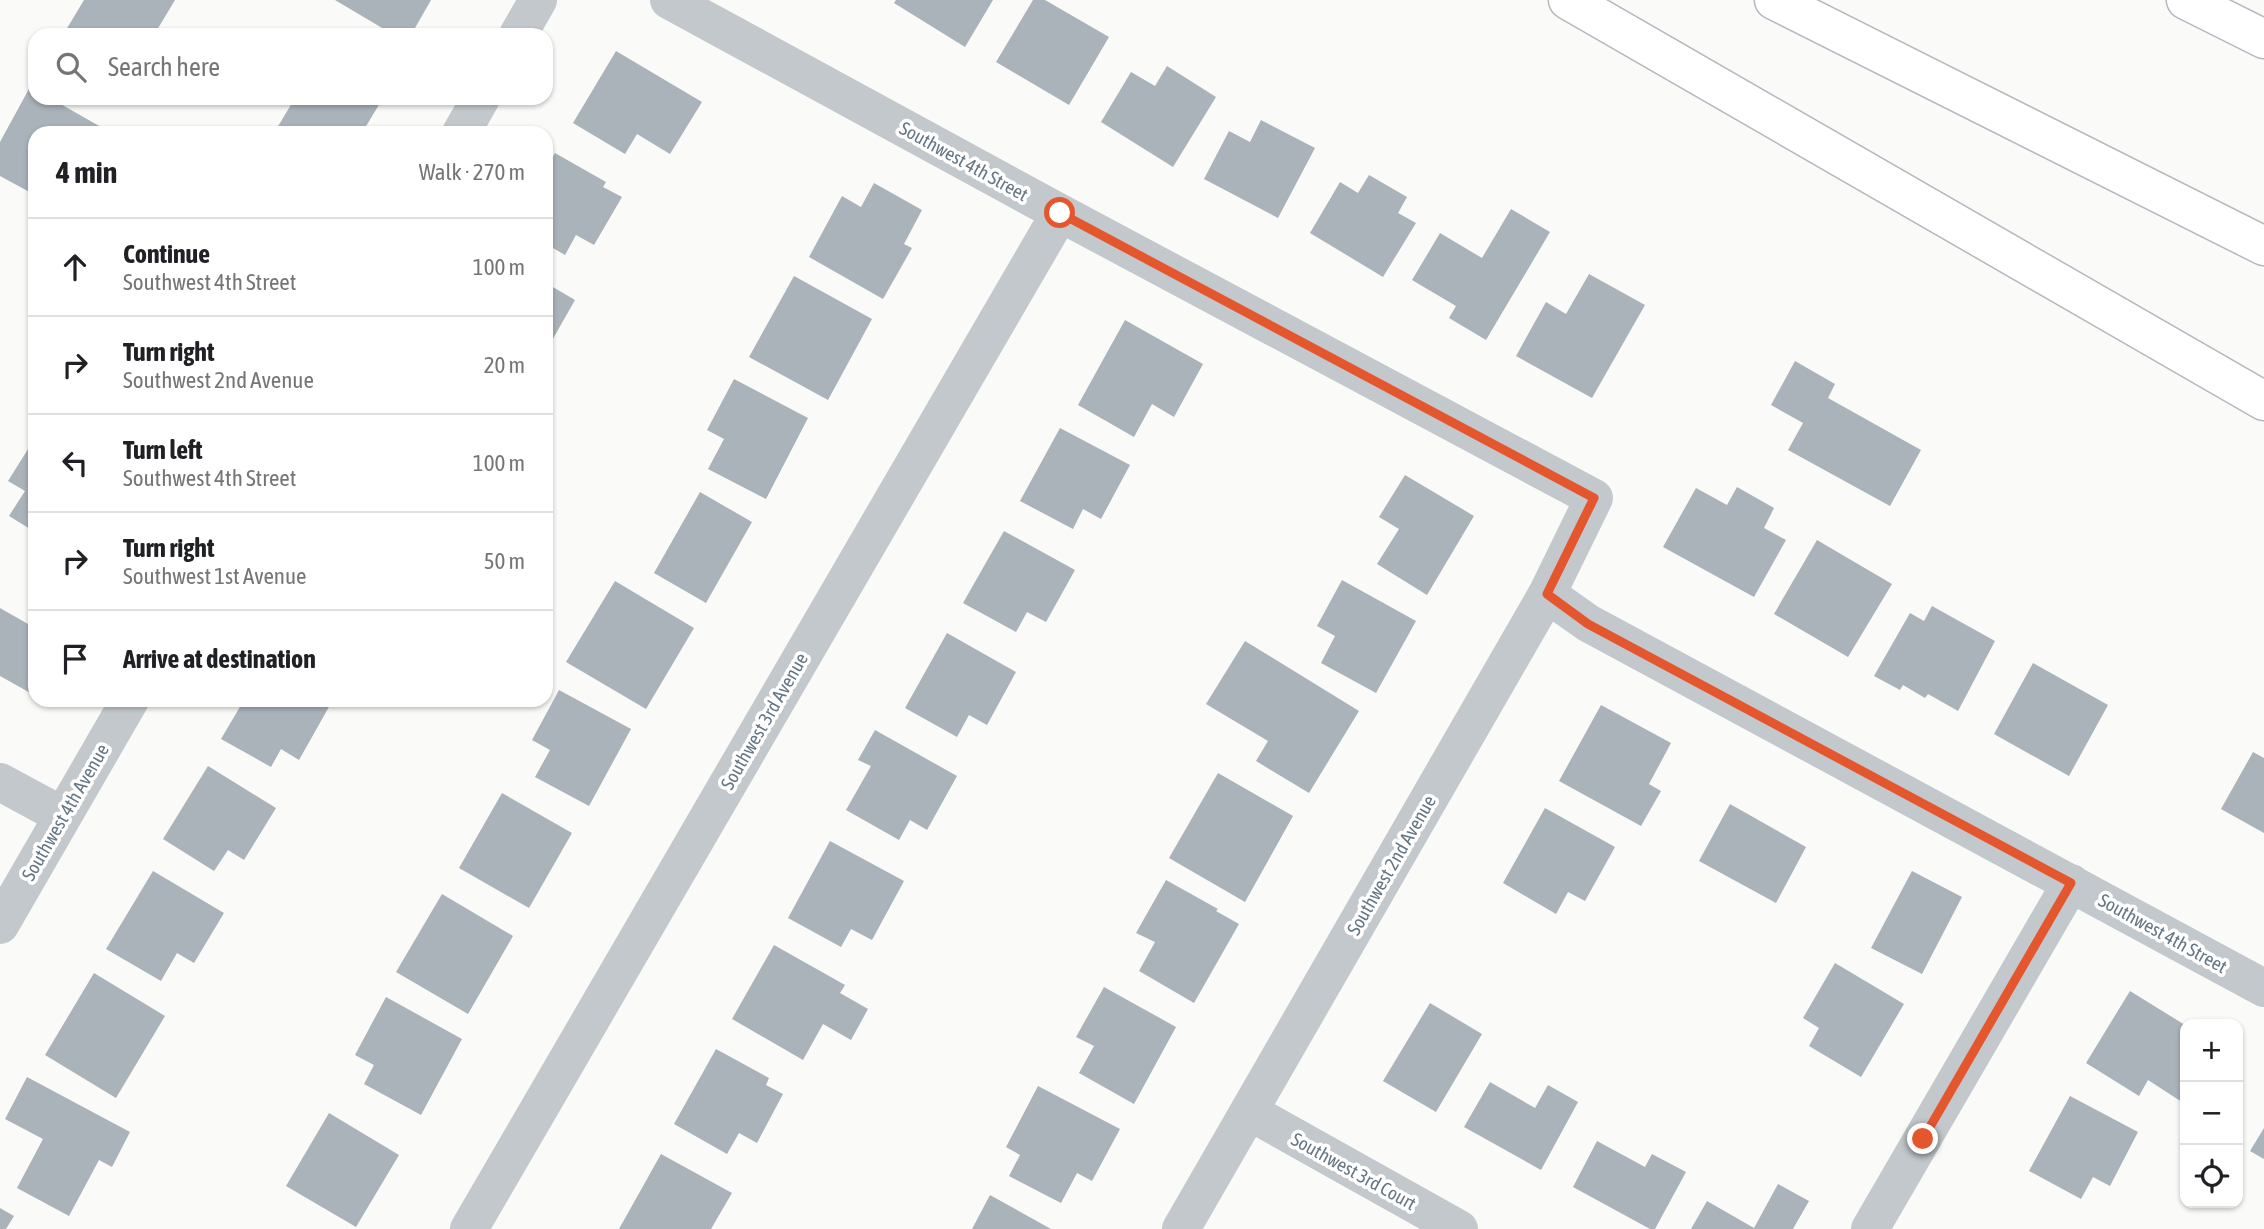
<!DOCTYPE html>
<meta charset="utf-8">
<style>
:root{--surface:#fff;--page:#f2f2f2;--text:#202124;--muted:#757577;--line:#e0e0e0}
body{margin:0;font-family:"Asap Condensed",sans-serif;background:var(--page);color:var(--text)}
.controls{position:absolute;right:21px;bottom:21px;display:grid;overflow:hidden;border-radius:14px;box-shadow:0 2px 5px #0004}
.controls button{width:63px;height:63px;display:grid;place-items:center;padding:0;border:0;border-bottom:2px solid var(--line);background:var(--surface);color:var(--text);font:35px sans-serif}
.stop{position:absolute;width:21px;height:21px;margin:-16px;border:5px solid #e4572e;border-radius:50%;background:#fff}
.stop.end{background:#e4572e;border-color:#fff;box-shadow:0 2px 7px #0008}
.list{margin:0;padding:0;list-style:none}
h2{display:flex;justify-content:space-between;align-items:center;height:91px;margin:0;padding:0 28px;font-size:30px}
h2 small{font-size:23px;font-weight:400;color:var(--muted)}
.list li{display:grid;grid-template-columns:46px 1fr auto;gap:21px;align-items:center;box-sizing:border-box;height:98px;padding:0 28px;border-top:2px solid var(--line)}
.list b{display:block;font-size:26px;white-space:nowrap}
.list p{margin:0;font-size:23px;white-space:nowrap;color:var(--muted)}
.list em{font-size:23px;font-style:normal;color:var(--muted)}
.icon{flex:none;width:38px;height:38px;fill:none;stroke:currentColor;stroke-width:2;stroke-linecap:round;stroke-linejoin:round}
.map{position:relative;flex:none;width:2264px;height:1229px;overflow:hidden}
.search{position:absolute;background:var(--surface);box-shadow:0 2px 5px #0004;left:28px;top:28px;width:525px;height:77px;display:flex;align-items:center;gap:18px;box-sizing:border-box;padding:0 24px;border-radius:21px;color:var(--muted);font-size:26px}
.panel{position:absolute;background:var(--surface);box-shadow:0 2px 5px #0004;left:28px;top:126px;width:525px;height:581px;border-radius:21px}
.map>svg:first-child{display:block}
</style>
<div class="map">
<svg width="2264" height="1229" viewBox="0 0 2264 1229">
<rect width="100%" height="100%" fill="#fafaf8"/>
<path fill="#aab3b9" d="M84 0H175L154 35H63Z
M335 0H431L411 35H394Z
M896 0H993L965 47 894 3Z
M1033 0H1045L1109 37 1069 105 996 62Z
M616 51 702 102 670 154 637 134 625 154 573 123Z
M1167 66 1216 97 1173 167 1101 122 1131 72 1155 86Z
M30 87 35 90V98H50L101 127 98 133H35V195L0 176V142Z
M295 98H383L362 133H274Z
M1261 120 1315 148 1278 218 1204 179 1229 131 1250 142Z
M555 153 606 182 603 187 622 197 594 245 576 235 565 255 546 244V169Z
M1369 175 1407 197 1398 213 1416 223 1383 277 1310 233 1340 182 1358 193Z
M874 183 922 210 904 244 912 248 883 299 809 257 842 196 861 207Z
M1511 209 1550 232 1486 340 1449 318 1456 306 1412 280 1440 233 1482 258Z
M1589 274 1645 305 1592 398 1516 356 1546 302 1566 314Z
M794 276 872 319 828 400 749 357Z
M546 283 575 300 546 351Z
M1125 320 1203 364 1174 417 1152 404 1134 437 1078 405Z
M1795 361 1835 384 1828 398 1921 450 1890 506 1788 450 1803 423 1771 405Z
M734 379 808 418 766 499 708 469 724 439 707 430Z
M1060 428 1130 465 1101 519 1083 509 1073 529 1020 501Z
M35 438V532L9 516 25 491 8 481Z
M1405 475 1474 516 1427 595 1377 564 1399 529 1379 517Z
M1737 487 1774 508 1764 528 1786 540 1754 597 1663 547 1696 488 1727 505Z
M700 492 752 522 706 603 654 573Z
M1004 531 1075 570 1046 622 1027 612 1016 632 963 603Z
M1817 540 1892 584 1848 657 1774 614Z
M1342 580 1416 621 1376 693 1321 663 1335 636 1317 626Z
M615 581 694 628 646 709 566 662Z
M1932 606 1995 641 1958 711 1928 694 1925 698 1903 685 1900 690 1874 676 1910 613 1924 621Z
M0 608 35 628 34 695 0 676Z
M947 633 1016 672 987 725 969 715 957 737 905 708Z
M1245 641 1359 711 1309 793 1256 761 1268 741 1206 704Z
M2033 663 2108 705 2069 776 1994 734Z
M559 690 631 729 589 806 535 777 550 750 532 740Z
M244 700H321L330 705 299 760 281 749 271 767 221 739Z
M1601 705 1671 743 1649 784 1661 791 1641 826 1559 781Z
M875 730 957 776 927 830 910 820 899 840 846 810 871 766 858 760Z
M2253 752 2264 758V833L2221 809Z
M208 766 276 808 244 860 228 850 214 871 163 839Z
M1218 773 1293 816 1245 902 1169 858Z
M502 793 572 833 529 908 459 868Z
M1730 804 1806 847 1776 903 1699 861Z
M1545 808 1615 847 1585 901 1568 892 1556 914 1503 883Z
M830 841 904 881 872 940 851 929 841 947 788 918Z
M153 871 224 913 194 963 177 953 161 981 106 949Z
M1912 871 1962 897 1922 974 1871 948Z
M1166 880 1218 909 1216 911 1239 924 1194 1003 1139 971 1155 942 1136 933Z
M442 894 513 936 468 1014 396 972Z
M774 945 845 985 840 993 868 1009 851 1040 823 1024 803 1060 732 1019Z
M1835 963 1904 1004 1861 1077 1809 1046 1819 1028 1803 1018Z
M94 973 165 1016 116 1098 45 1055Z
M1104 987 1176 1027 1134 1104 1079 1073 1094 1046 1076 1037Z
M2130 991 2185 1025V1104L2148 1080 2139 1096 2086 1063Z
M386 997 462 1039 421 1115 364 1084 374 1065 355 1055Z
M1430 1003 1482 1034 1436 1112 1383 1081Z
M716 1049 769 1078 766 1085 783 1094 757 1143 739 1133 727 1154 674 1124Z
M27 1077 130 1132 112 1167 99 1160 69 1216 17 1188 43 1139 5 1119Z
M1490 1082 1535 1108 1548 1085 1578 1102 1541 1170 1464 1127Z
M1038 1086 1120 1129 1092 1181 1077 1173 1061 1203 1009 1176 1020 1155 1006 1147Z
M2070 1096 2138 1132 2110 1186 2093 1177 2081 1199 2029 1171Z
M329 1113 399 1155 356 1227 286 1186Z
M2264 1128V1159L2250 1151Z
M1597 1141 1645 1167 1652 1154 1686 1172 1655 1229H1650L1573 1187Z
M661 1154 732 1193 711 1229H619Z
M1778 1184 1809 1201 1793 1229H1691L1707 1201 1754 1228Z
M990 1195 1051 1229H972Z
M0 1208 14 1216 6 1229H0Z"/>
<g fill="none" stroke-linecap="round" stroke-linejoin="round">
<defs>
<path id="motorway" d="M1568 0 2264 401
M1774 0 2264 246
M2186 0 2264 39"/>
</defs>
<use href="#motorway" stroke="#b4b9bd" stroke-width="41"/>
<path stroke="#c3c8cc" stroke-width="38" d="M669 0 1060 213 1594 498 1547 594 1181 1229
M518 35 538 0
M461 133 481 98
M1547 594 1588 623 2264 988
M0 782 63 816
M0 925 130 700
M1250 1112 1459 1229
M469 1229 1060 213
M1870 1229 2071 883"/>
<use href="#motorway" stroke="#fff" stroke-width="38"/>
</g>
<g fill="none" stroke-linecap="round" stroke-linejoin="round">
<path stroke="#e4572e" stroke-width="9" d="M1060 213 1594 498 1547 594 1588 624 2071 883 1923 1139"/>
</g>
<g text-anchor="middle" stroke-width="7" stroke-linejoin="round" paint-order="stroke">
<g font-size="19" fill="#657683" stroke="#fff">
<text transform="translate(964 161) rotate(29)" y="7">Southwest 4th Street</text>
<text transform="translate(764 721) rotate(-60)" y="7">Southwest 3rd Avenue</text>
<text transform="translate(65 812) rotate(-60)" y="7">Southwest 4th Avenue</text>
<text transform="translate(1391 865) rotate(-60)" y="7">Southwest 2nd Avenue</text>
<text transform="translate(2163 933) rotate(29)" y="7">Southwest 4th Street</text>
<text transform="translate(1354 1171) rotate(29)" y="7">Southwest 3rd Court</text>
</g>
</g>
</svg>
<div class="controls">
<button>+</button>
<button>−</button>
<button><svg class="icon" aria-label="locate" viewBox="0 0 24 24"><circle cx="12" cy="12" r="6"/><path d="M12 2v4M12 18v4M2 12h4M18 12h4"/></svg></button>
</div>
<div class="stop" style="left:1060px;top:213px"></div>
<div class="stop end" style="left:1923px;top:1139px"></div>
<div class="search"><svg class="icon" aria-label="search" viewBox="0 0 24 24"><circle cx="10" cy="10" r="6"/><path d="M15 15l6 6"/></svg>Search here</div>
<section class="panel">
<h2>4 min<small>Walk · 270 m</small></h2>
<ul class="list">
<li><svg class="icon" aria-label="ahead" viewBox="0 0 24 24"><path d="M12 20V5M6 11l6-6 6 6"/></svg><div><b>Continue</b><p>Southwest 4th Street</p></div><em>100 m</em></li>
<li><svg class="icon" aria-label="right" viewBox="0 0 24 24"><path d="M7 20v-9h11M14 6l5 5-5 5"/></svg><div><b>Turn right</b><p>Southwest 2nd Avenue</p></div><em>20 m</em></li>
<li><svg class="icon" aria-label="left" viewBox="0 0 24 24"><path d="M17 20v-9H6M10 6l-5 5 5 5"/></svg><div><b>Turn left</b><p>Southwest 4th Street</p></div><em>100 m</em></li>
<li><svg class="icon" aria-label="right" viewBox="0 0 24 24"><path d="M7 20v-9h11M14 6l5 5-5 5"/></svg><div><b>Turn right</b><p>Southwest 1st Avenue</p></div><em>50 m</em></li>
<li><svg class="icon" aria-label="arrive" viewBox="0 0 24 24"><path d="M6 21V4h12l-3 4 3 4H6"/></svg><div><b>Arrive at destination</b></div></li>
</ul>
</section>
</div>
